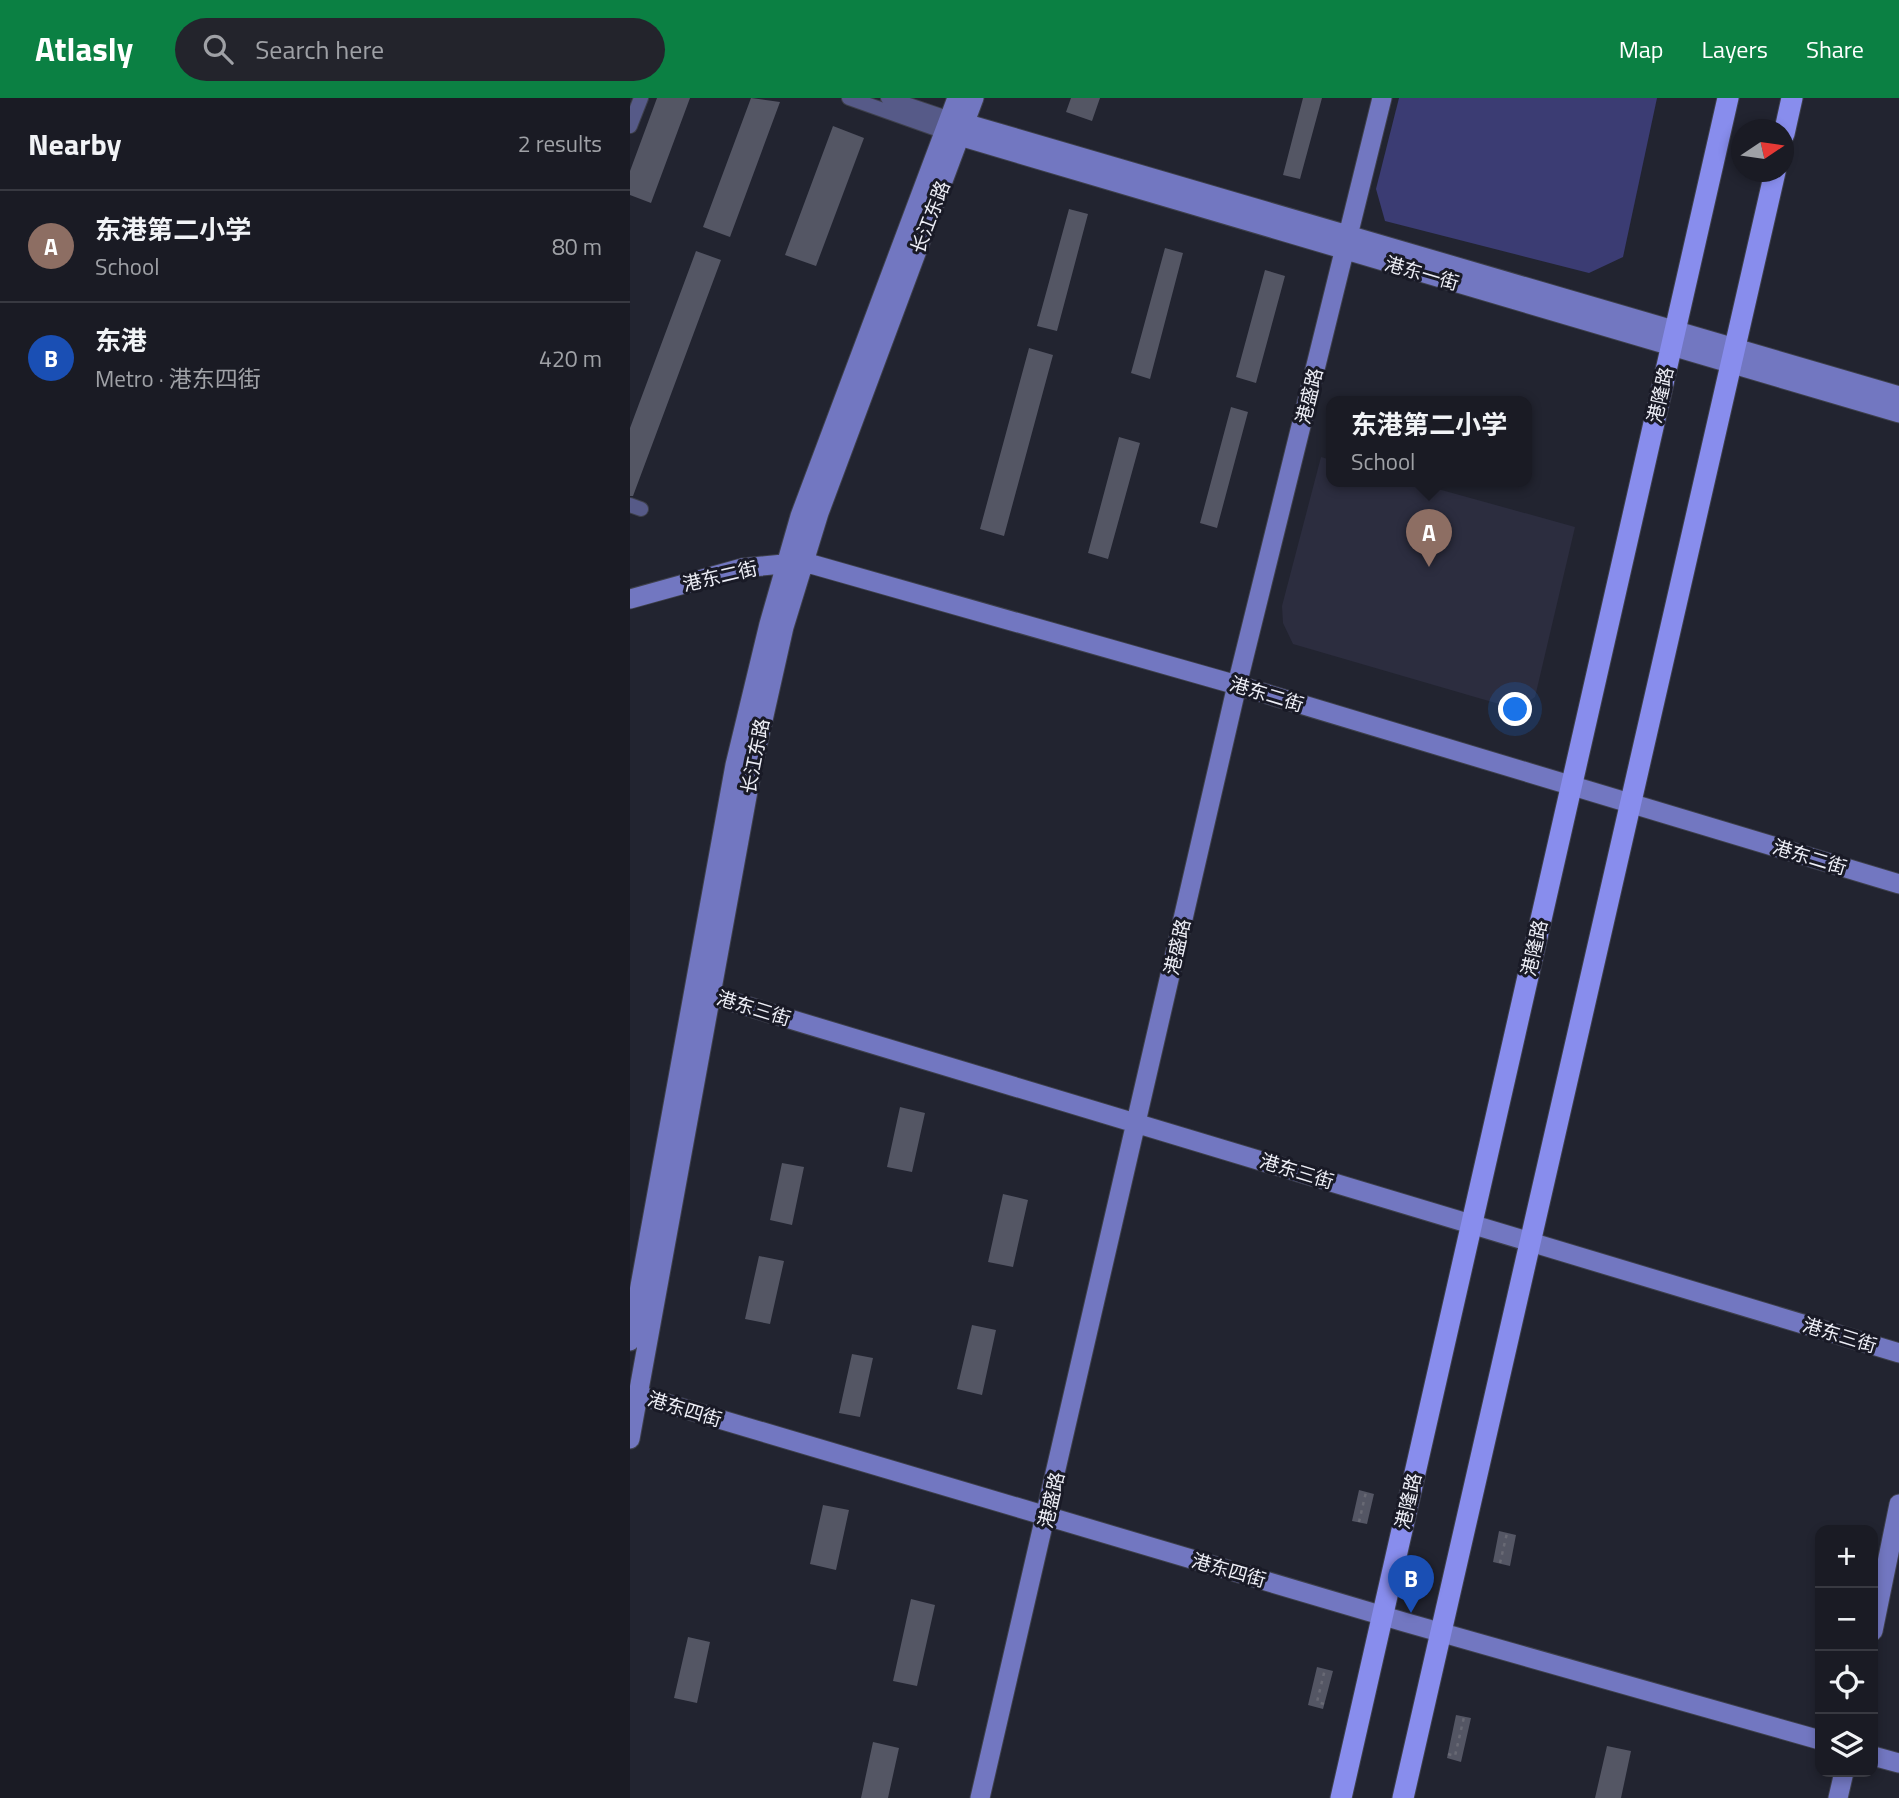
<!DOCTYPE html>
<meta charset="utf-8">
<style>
:root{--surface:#1a1b24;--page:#23242c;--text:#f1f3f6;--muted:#9fa1a6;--line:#383941;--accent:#0b8043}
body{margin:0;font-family:"Titillium Web","Noto Sans SC",sans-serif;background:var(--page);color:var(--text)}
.controls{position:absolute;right:21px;bottom:21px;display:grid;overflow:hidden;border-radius:14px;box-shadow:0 4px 10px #0003}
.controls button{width:63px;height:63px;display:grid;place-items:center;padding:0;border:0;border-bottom:2px solid var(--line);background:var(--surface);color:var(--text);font:35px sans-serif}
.compass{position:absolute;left:1101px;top:21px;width:63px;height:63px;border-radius:50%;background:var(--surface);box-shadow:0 4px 10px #0003;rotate:77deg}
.you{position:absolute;left:886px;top:612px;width:24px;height:24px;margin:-18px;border:5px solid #fff;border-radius:50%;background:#1a73e8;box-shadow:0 0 0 10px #1a73e833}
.badge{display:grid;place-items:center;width:46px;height:46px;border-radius:50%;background:var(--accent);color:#fff;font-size:23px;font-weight:700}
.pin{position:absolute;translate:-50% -58px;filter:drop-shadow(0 2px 4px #0008)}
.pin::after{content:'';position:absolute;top:37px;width:24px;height:21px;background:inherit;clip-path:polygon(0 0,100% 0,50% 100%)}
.popup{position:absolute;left:696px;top:298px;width:206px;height:91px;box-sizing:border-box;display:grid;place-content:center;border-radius:14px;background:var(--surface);filter:drop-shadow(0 2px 5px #0005);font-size:23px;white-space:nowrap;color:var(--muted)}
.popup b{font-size:26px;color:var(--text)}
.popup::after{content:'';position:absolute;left:50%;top:100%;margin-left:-14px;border:14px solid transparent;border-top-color:var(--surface)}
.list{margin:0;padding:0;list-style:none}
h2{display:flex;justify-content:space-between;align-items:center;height:91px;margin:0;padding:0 28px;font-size:30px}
h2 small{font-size:23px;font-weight:400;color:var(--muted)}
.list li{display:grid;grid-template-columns:46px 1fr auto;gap:21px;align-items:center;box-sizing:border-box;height:112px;padding:0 28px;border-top:2px solid var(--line)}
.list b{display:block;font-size:26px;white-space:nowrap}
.list p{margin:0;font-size:23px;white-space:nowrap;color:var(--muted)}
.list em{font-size:23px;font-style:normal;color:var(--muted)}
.icon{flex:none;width:38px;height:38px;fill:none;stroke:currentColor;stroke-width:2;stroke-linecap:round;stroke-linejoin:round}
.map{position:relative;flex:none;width:1269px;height:1700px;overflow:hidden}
header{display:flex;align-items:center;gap:42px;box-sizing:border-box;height:98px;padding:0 35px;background:var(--accent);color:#fff}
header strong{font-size:33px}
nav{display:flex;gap:38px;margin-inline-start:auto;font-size:24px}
.search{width:490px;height:63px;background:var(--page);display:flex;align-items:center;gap:18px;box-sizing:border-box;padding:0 24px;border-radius:38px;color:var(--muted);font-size:26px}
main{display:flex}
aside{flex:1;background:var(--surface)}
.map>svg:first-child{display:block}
</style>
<header>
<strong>Atlasly</strong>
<div class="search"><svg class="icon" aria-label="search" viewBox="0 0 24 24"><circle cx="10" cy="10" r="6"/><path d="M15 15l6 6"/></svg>Search here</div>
<nav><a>Map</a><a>Layers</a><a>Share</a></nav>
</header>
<main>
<aside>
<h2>Nearby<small>2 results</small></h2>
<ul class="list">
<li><span class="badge" style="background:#8d6e63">A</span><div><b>东港第二小学</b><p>School</p></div><em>80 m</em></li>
<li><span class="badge" style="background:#1a4fb4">B</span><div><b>东港</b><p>Metro · 港东四街</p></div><em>420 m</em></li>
</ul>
</aside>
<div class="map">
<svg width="1269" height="1700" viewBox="0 0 1269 1700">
<rect width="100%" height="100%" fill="#222430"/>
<path fill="#2c2d3f" d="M691 359 701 362V383H779L945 429 905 599 892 608H876L663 546 653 525 652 508Z"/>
<path fill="#3b3c73" d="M769 0H1027L993 159 959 175 755 123 746 91Z"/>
<path fill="#545664" d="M27 0H60L21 105 0 97V73Z
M121 0 150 4 100 139 73 129Z
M441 0H470L462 23 436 14Z
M673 0H692L670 81 653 77Z
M203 28 234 40 186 168 155 157Z
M439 111 458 116 427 233 407 228Z
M535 150 553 155 520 281 501 275Z
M66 153 91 162 3 398H0V330Z
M635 172 655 178 626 285 606 279Z
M399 250 423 257 374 438 350 431Z
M601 309 618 314 587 430 570 425Z
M489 339 510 345 478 461 458 455Z
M270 1009 295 1015 282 1074 257 1069Z
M152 1065 174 1069 162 1127 140 1122Z
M373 1096 398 1102 383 1169 358 1164Z
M129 1158 154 1163 140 1226 115 1221Z
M342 1227 366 1232 352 1297 327 1291Z
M222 1256 243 1260 230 1319 209 1315Z
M729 1392 744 1396 737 1426 722 1423Z
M193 1407 219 1412 206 1472 180 1466Z
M869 1433 886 1437 880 1468 863 1464Z
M281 1501 305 1507 287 1588 263 1583Z
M58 1539 80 1544 67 1605 44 1600Z
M687 1569 703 1573 693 1611 678 1607Z
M826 1617 841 1620 831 1664 817 1660Z
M243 1644 269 1650 258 1700H231Z
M977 1648 1001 1653 991 1700H965Z"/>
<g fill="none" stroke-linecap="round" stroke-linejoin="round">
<defs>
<path id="street" d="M219 0 315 34
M258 0 320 21
M0 28 11 0
M0 407 11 411"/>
<path id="secondary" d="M324 22 1269 298
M319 35 1269 315
M0 501 112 470 174 464 607 587 1269 786
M70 894 1269 1255
M0 1243 105 667 139 526 170 418 327 0
M8 1297 774 1524 1190 1642
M0 1341 122 671 154 529 189 415 344 0
M1243 1533 1269 1406
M1243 1658 1269 1665
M350 1700 607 587 752 0
M1208 1700 1214 1674"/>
<path id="primary" d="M1154 36 1162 0
M711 1700 1098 0
M773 1700 1145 74"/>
</defs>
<use href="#street" stroke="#3e404c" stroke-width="16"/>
<use href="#secondary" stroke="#3e404c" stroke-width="21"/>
<use href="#primary" stroke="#3e404c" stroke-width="23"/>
<path stroke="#686974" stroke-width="2.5" stroke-dasharray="3.5 5" stroke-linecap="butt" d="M729 1424 736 1394
M870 1465 877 1435
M694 1606 687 1604 695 1571
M818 1656 825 1658 834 1619"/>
<use href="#street" stroke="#565a88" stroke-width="14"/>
<use href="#secondary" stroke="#7277c1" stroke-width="19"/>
<use href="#primary" stroke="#888ded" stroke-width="21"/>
</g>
<g text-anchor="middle" stroke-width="6" stroke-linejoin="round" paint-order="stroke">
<g font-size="19" fill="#edeef6" stroke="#191a26">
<text transform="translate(300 119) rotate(-69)" y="7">长江东路</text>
<text transform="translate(792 175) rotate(16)" y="7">港东一街</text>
<text transform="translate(1030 297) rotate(-77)" y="7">港隆路</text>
<text transform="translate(679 298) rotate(-76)" y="7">港盛路</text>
<text transform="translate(90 478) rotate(-13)" y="7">港东二街</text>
<text transform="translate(637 596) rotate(17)" y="7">港东二街</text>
<text transform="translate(125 658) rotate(-79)" y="7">长江东路</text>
<text transform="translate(1180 759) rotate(17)" y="7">港东二街</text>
<text transform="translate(547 849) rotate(-77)" y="7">港盛路</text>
<text transform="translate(904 850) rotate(-77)" y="7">港隆路</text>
<text transform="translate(124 910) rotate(17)" y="7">港东三街</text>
<text transform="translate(667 1073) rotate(17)" y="7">港东三街</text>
<text transform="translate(1210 1237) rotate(17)" y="7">港东三街</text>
<text transform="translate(55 1311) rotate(17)" y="7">港东四街</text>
<text transform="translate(421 1402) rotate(-77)" y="7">港盛路</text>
<text transform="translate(778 1403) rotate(-77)" y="7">港隆路</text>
<text transform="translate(599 1472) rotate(16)" y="7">港东四街</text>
</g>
</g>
</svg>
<div class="controls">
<button>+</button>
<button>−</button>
<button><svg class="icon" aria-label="locate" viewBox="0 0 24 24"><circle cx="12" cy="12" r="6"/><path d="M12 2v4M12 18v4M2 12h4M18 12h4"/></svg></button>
<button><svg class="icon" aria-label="layers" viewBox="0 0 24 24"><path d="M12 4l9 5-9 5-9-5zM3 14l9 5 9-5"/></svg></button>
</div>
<svg class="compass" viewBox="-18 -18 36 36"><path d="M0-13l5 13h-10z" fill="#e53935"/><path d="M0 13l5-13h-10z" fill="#9fa1a6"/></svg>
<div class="you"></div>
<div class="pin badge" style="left:799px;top:469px;background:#8d6e63">A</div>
<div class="popup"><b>东港第二小学</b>School</div>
<div class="pin badge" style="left:781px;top:1515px;background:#1a4fb4">B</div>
</div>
</main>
